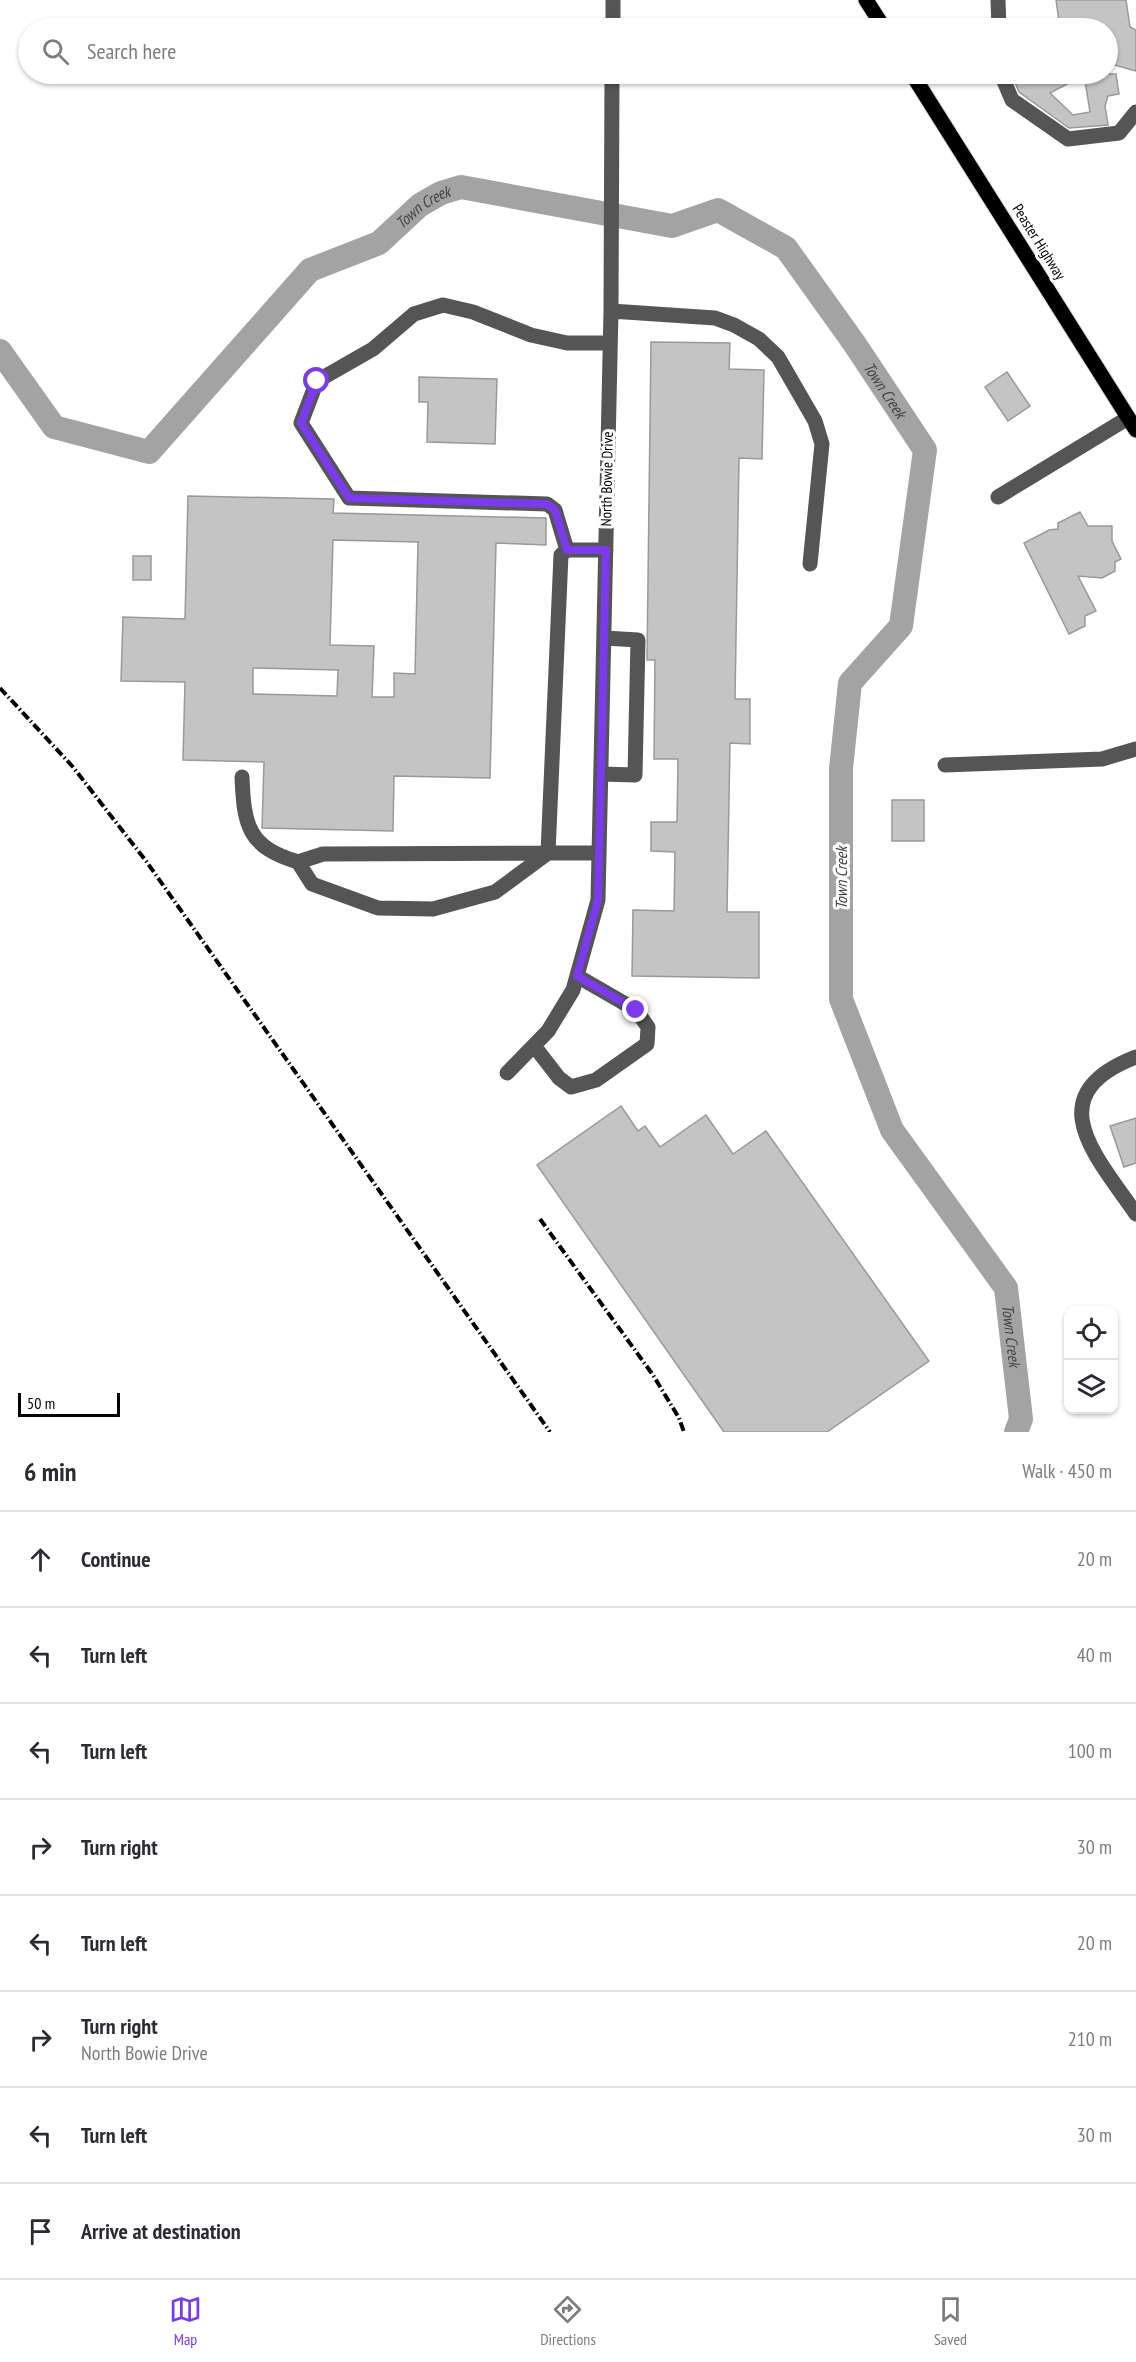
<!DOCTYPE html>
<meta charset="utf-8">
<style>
:root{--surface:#fff;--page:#f7f7f7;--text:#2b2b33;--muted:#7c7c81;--line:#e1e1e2;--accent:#7c3aed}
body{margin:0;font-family:"PT Sans Narrow",sans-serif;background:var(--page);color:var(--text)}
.controls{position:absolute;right:18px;bottom:18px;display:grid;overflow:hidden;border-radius:12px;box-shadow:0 2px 4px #0004}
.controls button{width:54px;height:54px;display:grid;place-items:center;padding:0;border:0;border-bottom:2px solid var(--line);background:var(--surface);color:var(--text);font:30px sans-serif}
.scale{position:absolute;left:18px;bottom:15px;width:102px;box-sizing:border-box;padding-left:6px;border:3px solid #000;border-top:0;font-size:16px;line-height:21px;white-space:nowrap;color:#000;-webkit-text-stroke:4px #fff;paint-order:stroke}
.stop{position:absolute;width:18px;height:18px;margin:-14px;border:4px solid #7c3aed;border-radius:50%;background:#fff}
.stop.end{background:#7c3aed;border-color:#fff;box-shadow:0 2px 6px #0008}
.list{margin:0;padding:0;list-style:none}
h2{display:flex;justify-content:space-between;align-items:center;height:78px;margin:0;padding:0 24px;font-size:26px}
h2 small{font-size:20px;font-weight:400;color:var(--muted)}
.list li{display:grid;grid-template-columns:39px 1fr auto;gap:18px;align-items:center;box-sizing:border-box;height:96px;padding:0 24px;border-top:2px solid var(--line)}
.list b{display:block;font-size:22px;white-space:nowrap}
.list p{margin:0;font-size:20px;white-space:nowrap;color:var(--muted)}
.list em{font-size:20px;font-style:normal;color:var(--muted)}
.icon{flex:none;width:33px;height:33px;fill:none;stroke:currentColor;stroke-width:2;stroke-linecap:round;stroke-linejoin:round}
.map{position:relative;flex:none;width:1136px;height:1432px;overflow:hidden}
.search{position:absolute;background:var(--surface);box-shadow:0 2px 4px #0004;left:18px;right:18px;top:18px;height:66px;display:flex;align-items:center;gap:15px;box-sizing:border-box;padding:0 21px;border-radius:33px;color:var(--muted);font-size:22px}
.sheet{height:846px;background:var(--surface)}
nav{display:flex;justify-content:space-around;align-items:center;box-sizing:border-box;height:84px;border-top:2px solid var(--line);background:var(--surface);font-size:16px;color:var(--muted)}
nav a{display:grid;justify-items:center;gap:3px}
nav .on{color:var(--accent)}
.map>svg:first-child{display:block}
</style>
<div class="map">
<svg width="1136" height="1432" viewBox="0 0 1136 1432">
<rect width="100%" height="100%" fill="#fff"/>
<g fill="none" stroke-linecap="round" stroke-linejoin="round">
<path stroke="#a3a3a3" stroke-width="24" id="s1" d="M0 351 54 427 149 452 310 270 379 243 420 205 441 193 461 187 672 226 718 210 786 248 854 343 925 450 901 626 850 683 841 769V999L892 1130 1006 1288 1021 1419 1016 1432"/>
</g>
<path fill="#c4c4c4" stroke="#999" stroke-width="1.5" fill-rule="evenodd" d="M1056 0H1126L1130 27 1136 30V71L1107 63V28H1060Z
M1014 74H1116L1119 94 1108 96 1105 106 1108 125 1069 128 1019 92 1012 75ZM1084 75 1090 112 1073 115 1050 93Z
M651 342 730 343 729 369 764 370 762 459 739 458 735 699H750V744L730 743 727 912H759V978L632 976 633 910 674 911 675 852 651 851V822H677L678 759H654L655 660H647Z
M1007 372 1030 406 1008 421 985 387Z
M419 377 497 379 495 444 427 442 428 402H419Z
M188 496 334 499 333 513 546 518V545L496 543 490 778 394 776 393 831 262 828 264 762 183 760 185 682 121 681 123 617 185 619ZM333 540 418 542 415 674 394 673V697H372L374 646 330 645ZM253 668 338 670 337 696 253 694Z
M1080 512 1088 526H1112V541L1121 559 1115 562V571L1102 578 1078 576 1096 611 1085 616V626L1069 634 1024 543 1049 530 1058 529V523Z
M133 556H151V580H133Z
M892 800H924V841H892Z
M621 1106 638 1131 645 1126 660 1147 706 1115 733 1154 766 1131 929 1361 827 1432H724L537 1165Z
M1136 1118V1163L1124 1167 1110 1126Z"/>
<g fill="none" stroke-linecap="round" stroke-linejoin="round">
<defs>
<path id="major" d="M866 0 884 28
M912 74 1136 430"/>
</defs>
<use href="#major" stroke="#dbdbdb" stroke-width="17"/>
<path stroke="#555" stroke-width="15" d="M998 0 999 28
M613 28V0
M1001 74 1012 100 1068 139 1119 133 1136 112
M611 311 715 318 734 325 759 339 778 357 815 421 822 444 810 564
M998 497 1128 418
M567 550 555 510 547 504 349 498 301 423 317 381 373 349 414 314 443 305 473 312 531 335 567 343H610
M945 765 1102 759 1136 749
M601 774 635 775 638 640 604 638
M242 777C244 826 248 847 298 862
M599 853H548L495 892 433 909 378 908 312 884 298 862 323 854 548 853 561 555 567 550H606
M535 1047 559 1078 571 1087 596 1080 647 1044 648 1027 636 1010 577 976
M1136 1057C1037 1095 1096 1156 1136 1214
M507 1073 548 1031 573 990 598 900 611 311 612 74"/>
<use href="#major" stroke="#000" stroke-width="15"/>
<path stroke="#000" stroke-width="4" stroke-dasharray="9 3 1.5 3" stroke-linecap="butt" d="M0 688 73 767 146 861 550 1432
M540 1219 653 1375 679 1418 684 1432"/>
</g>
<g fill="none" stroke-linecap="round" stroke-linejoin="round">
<path stroke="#7c3aed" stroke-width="8" d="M317 381 301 423 349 498 547 504 555 510 567 550H606L598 900 577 976 636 1010"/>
</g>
<g text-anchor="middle" stroke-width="6" stroke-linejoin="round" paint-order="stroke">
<g font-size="15" fill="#000" stroke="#fff">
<text transform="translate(1039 242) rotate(58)" y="5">Peaster Highway</text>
<text transform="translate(607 479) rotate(-89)" y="5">North Bowie Drive</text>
</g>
<g font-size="16" font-style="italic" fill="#444" stroke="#fff">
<text dy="6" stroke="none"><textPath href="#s1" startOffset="566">Town Creek</textPath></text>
<text dy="6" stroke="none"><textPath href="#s1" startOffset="1124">Town Creek</textPath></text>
<text transform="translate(841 878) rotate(-90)" y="6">Town Creek</text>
<text dy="6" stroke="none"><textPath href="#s1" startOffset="2150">Town Creek</textPath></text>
</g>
</g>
</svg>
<div class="controls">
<button><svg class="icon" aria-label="locate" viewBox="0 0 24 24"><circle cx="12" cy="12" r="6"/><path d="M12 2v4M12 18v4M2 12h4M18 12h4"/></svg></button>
<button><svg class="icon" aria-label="layers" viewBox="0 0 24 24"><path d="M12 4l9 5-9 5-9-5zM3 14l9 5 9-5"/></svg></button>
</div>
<div class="scale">50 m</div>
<div class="stop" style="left:317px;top:381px"></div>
<div class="stop end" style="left:636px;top:1010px"></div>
<div class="search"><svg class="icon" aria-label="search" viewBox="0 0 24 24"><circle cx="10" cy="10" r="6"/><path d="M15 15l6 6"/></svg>Search here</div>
</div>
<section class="sheet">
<h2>6 min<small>Walk · 450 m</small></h2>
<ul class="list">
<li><svg class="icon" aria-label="ahead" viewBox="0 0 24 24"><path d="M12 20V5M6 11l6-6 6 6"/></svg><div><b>Continue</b></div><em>20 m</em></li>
<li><svg class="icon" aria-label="left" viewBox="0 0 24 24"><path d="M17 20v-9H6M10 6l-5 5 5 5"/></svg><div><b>Turn left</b></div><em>40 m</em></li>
<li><svg class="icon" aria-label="left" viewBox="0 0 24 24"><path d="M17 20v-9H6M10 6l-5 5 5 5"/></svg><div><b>Turn left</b></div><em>100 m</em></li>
<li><svg class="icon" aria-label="right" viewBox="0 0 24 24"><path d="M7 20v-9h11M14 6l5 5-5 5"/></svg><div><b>Turn right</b></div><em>30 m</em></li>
<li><svg class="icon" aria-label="left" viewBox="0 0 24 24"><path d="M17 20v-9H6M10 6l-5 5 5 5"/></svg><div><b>Turn left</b></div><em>20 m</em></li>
<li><svg class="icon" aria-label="right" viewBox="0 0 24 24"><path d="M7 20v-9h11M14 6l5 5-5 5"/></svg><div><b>Turn right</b><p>North Bowie Drive</p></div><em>210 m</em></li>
<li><svg class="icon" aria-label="left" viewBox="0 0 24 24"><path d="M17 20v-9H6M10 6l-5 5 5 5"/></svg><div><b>Turn left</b></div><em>30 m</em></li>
<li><svg class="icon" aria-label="arrive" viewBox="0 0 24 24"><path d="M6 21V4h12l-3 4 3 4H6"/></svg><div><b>Arrive at destination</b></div></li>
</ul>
</section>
<nav>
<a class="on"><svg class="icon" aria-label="map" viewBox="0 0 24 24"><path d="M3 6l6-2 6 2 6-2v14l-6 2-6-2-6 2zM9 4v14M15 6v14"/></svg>Map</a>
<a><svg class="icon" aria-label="directions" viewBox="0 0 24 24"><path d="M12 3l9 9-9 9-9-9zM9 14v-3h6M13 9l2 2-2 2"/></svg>Directions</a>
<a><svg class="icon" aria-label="saved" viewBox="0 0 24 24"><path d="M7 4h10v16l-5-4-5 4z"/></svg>Saved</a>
</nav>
